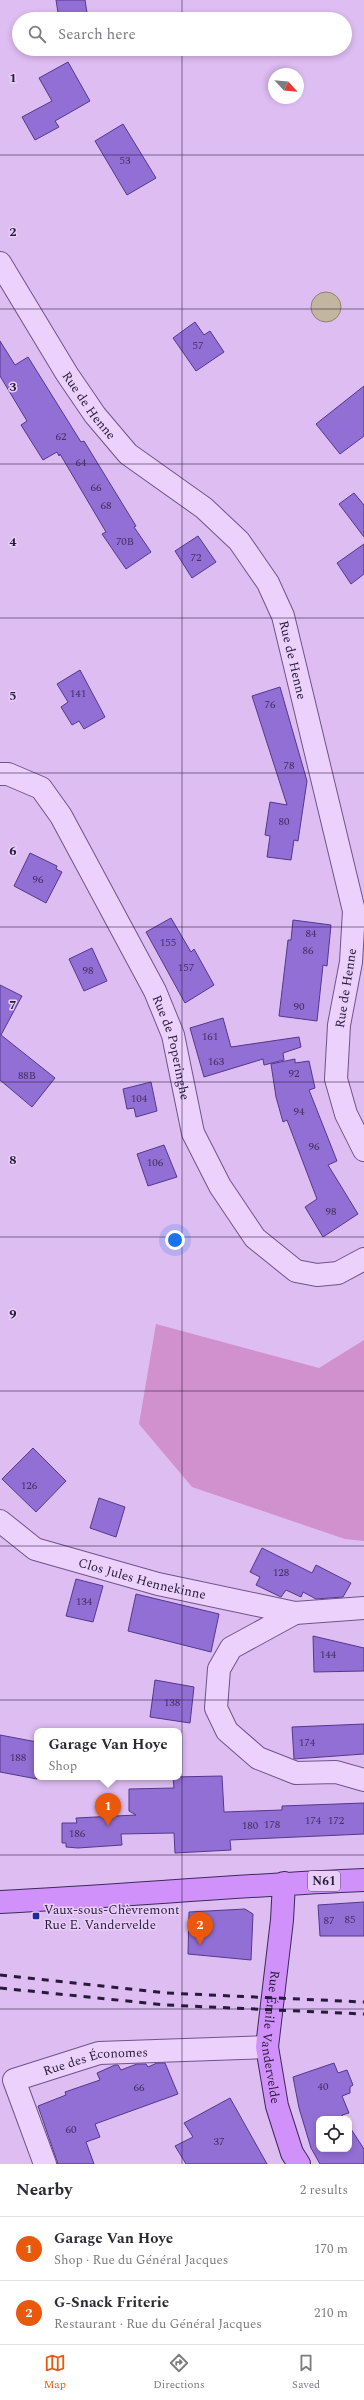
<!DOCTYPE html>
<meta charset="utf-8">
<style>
:root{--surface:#fff;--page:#f2f2f3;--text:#2b2b33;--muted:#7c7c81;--line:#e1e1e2;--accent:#ea580c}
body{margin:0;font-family:Spectral,serif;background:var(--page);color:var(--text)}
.controls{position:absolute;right:12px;bottom:12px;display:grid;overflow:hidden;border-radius:8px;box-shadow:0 2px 6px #0003}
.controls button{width:36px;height:36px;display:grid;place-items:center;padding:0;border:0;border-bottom:1px solid var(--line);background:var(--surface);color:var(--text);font:20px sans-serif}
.compass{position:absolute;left:268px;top:68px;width:36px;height:36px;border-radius:50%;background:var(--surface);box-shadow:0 2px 6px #0003;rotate:116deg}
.you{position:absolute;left:175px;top:1240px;width:14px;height:14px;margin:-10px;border:3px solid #fff;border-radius:50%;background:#1a73e8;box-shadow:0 0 0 6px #1a73e833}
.badge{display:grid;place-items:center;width:26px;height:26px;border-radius:50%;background:var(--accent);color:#fff;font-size:13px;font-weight:700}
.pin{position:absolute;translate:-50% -33px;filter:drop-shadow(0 1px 2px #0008)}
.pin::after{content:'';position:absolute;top:21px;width:14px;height:12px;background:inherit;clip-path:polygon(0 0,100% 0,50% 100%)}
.popup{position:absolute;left:34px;top:1728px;width:148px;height:52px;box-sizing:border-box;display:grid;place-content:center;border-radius:8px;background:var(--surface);filter:drop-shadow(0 1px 3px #0005);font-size:13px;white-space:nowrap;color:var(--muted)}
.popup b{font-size:15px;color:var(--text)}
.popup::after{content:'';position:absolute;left:50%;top:100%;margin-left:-8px;border:8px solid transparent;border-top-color:var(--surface)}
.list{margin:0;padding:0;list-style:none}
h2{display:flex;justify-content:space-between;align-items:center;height:52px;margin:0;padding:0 16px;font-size:17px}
h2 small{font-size:13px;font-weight:400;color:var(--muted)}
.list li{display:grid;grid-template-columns:26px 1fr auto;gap:12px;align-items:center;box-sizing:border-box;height:64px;padding:0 16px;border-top:1px solid var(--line)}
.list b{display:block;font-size:15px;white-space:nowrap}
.list p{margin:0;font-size:13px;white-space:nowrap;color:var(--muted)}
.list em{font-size:13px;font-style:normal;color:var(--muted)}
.icon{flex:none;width:22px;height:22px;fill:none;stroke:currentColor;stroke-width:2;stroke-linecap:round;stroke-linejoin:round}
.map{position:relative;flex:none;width:364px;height:2164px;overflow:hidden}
.search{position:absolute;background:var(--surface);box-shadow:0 2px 6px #0003;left:12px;right:12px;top:12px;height:44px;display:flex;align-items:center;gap:10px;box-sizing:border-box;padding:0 14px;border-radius:22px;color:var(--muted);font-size:15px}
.sheet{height:180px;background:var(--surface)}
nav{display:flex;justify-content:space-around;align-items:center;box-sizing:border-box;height:56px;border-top:1px solid var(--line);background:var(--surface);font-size:11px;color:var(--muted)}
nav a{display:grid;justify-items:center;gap:2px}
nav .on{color:var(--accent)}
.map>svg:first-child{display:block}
</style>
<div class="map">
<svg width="364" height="2164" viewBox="0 0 364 2164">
<rect width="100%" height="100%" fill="#debdf2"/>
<path fill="#d190ce" d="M156 1324 319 1368 364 1340V1541L345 1539 192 1487 139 1424Z"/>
<path fill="#c3b6a1" stroke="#918468" d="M311 307a15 15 0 1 1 30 0a15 15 0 1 1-30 0Z"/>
<path fill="#926fd4" stroke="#53388d" d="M56 0H85L88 19H59Z
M68 62 90 101 55 121 59 127 35 140 22 117 52 101 39 78Z
M123 124 156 178 127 195 95 141Z
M195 322 204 335 210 331 224 352 196 371 173 338Z
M0 341 15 365 28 357 81 442 84 441 136 526 134 527 151 552 126 569 102 534 106 532 60 454 59 456 57 452 43 460 21 425 27 421 0 376Z
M364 386V436L340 454 316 424Z
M354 493 364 505V537L339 504Z
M198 536 216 562 192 578 175 551Z
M364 544V574L351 584 337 563Z
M80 670 105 717 84 729 79 721 72 725 61 707 68 702 57 684Z
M280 687 307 781 298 841 294 840 291 860 267 857 270 836 265 835 270 802 287 805 252 696Z
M30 853 57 866 56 869 62 872 46 903 14 886Z
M171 918 191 952 194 949 214 985 185 1003 146 932Z
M293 920 331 925 327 966 323 965 317 1021 279 1016 288 940H291Z
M92 948 107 981 84 991 69 959Z
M0 985 22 996 1 1035 55 1078 32 1107 0 1080Z
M223 1018 231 1047 299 1037 301 1047 283 1053 284 1060 264 1065 263 1059 204 1077 190 1028Z
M295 1059V1063L309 1061 315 1088 309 1090 337 1161 328 1165 358 1214 323 1237 305 1207 317 1199 287 1120 283 1122 276 1097 271 1064Z
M151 1082 157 1111 136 1117 134 1108 127 1109 123 1089Z
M164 1145 177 1177 148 1186 137 1154Z
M33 1448 66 1481 36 1512 2 1479Z
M99 1498 125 1507 116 1537 90 1528Z
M262 1548 312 1573 316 1565 351 1583 343 1597 316 1599 303 1592 301 1597 286 1590 281 1597 256 1585 260 1577 250 1572Z
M76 1579 103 1586 93 1622 66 1616Z
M136 1594 219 1614 211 1652 128 1631Z
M313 1636 364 1648V1671L314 1672Z
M155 1680 194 1687 190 1723 150 1717Z
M364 1724V1754L294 1759 292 1727Z
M0 1735 37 1742V1779L0 1772Z
M222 1776 224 1812 282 1810V1806L364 1803V1834L230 1840 231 1850 175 1853 174 1833 121 1834 122 1845 78 1848 66 1847V1843H62V1823H77L76 1818 136 1815 129 1811V1789L174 1788 173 1777Z
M364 1902V1936H320L318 1905Z
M245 1909 253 1914 251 1960 188 1954 189 1912Z
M157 2063H165L178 2094 95 2124 100 2137 86 2142 94 2164H58L38 2106 66 2095 65 2092 100 2080 97 2073 115 2065H118L121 2070 137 2064H146L148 2067Z
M334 2063 338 2073 347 2070 353 2085 350 2087V2093L342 2096 349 2113 342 2115 344 2119H319V2149H349V2126L364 2149V2164H320L311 2148 299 2108 293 2077Z
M230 2098 267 2164H186L175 2146 193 2137 184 2123Z"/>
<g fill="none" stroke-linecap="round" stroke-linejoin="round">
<defs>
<g id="minor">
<path id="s1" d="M0 263 67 374 95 415 128 454 204 508 239 541 268 583 283 616 354 911 351 962 339 1025 336 1079 346 1114 364 1150"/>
<path id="s2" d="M0 774H8L41 788 61 816 155 991 173 1035 193 1133 220 1186 255 1238 296 1271 317 1275 338 1273 364 1259"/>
<path id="s3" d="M0 1521 35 1549 158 1584 295 1613 364 1608"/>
<path d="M295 1613 231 1648 219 1669 216 1708 227 1731 258 1758 296 1773 336 1772 364 1780"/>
<path id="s4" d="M45 2164 14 2080 99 2053 267 2047"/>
</g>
<g id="major">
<path id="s5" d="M284 1883 282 1920 267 2047 277 2106 292 2153 299 2164"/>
<path d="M0 1902C122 1896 242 1885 364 1880"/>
</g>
</defs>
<use href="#minor" stroke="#6e548c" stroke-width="24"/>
<use href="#major" stroke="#3c2a59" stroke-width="24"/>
<use href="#minor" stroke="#ecd1fc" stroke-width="22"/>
<use href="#major" stroke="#d191fa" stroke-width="22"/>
<path stroke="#271b3a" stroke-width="3" stroke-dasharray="7 7" stroke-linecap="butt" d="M0 1975 167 1993 364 2002
M0 1988 166 2005 364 2014"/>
</g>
<path fill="none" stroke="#271b3a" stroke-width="1" stroke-opacity="0.55" d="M182 0V19M182 49V2164M0 155H364M0 309H364M0 464H364M0 618H364M0 773H364M0 927H364M0 1082H364M0 1237H364M0 1391H364M0 1546H364M0 1700H364M0 1855H364M0 2009H364"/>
<rect fill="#1f29a1" stroke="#e9cef9" stroke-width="1.5" x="32" y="1912" width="8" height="8" rx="2"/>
<g text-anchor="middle" stroke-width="3" stroke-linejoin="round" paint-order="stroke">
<g font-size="11" fill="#423060">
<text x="125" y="164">53</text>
<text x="198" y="349">57</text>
<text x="61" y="440">62</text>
<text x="81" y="466">64</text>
<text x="96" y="491">66</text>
<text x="106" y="509">68</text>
<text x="125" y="545">70B</text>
<text x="196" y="561">72</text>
<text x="78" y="697">141</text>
<text x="270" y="708">76</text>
<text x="289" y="769">78</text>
<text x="284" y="825">80</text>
<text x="38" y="883">96</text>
<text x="311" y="937">84</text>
<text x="168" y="946">155</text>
<text x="308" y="954">86</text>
<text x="186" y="971">157</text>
<text x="88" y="974">98</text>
<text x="299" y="1010">90</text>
<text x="210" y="1040">161</text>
<text x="216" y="1065">163</text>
<text x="294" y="1077">92</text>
<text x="27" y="1079">88B</text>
<text x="139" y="1102">104</text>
<text x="299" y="1115">94</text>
<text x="314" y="1150">96</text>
<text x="155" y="1166">106</text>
<text x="331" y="1215">98</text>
<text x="29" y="1489">126</text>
<text x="281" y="1576">128</text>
<text x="84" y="1605">134</text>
<text x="328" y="1658">144</text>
<text x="172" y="1706">138</text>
<text x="307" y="1746">174</text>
<text x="18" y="1761">188</text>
<text x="313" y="1824">174</text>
<text x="336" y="1824">172</text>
<text x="272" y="1828">178</text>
<text x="250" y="1829">180</text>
<text x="77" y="1837">186</text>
<text x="350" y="1923">85</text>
<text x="329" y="1924">87</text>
<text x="323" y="2090">40</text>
<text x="139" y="2091">66</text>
<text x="71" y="2133">60</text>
<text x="219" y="2145">37</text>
</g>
<rect fill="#e9cef9" stroke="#615173" stroke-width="1" x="308" y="1871" width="32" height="20" rx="3"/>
<g font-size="12" font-weight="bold" fill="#271b3a">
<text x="324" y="1885">N61</text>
</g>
<g font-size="13" fill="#271b3a" stroke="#e9cef9">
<text dy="5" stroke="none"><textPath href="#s1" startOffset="168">Rue de Henne</textPath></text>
<text dy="5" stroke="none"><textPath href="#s1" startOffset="504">Rue de Henne</textPath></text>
<text transform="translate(345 988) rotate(-81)" y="5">Rue de Henne</text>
<text dy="5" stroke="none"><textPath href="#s2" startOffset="336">Rue de Poperinghe</textPath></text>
<text dy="5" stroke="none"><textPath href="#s3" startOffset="156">Clos Jules Hennekinne</textPath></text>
<text dy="5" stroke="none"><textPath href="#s5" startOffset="155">Rue Émile Vandervelde</textPath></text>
<text dy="5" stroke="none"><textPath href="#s4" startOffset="174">Rue des Économes</textPath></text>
</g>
<g font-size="13" fill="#271b3a" stroke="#e9cef9" text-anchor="start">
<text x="44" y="1914">Vaux-sous-Chèvremont<tspan x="44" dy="15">Rue E. Vandervelde</tspan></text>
</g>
</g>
<g font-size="13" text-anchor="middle" font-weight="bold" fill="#271b3a" stroke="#e9cef9" stroke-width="3" stroke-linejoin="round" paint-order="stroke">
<text x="13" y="82">1</text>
<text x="13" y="236">2</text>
<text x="13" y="391">3</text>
<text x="13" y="546">4</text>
<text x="13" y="700">5</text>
<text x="13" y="855">6</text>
<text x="13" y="1009">7</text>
<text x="13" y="1164">8</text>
<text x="13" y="1318">9</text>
</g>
</svg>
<div class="controls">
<button><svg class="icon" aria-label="locate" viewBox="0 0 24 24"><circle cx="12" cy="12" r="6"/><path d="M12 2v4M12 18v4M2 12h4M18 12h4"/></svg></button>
</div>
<svg class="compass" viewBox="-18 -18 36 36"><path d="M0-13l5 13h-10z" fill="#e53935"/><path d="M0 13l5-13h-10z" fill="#7c7c81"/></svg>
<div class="you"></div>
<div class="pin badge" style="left:108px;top:1826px">1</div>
<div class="popup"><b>Garage Van Hoye</b>Shop</div>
<div class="pin badge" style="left:200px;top:1945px">2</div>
<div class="search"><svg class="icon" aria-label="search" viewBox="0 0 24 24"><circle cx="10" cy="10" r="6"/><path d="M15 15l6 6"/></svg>Search here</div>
</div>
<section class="sheet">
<h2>Nearby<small>2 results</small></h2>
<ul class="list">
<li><span class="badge">1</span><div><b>Garage Van Hoye</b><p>Shop · Rue du Général Jacques</p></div><em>170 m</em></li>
<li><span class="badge">2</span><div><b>G-Snack Friterie</b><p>Restaurant · Rue du Général Jacques</p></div><em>210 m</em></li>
</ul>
</section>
<nav>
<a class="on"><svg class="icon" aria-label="map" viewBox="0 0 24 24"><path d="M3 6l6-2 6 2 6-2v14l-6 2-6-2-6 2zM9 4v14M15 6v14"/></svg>Map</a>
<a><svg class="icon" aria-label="directions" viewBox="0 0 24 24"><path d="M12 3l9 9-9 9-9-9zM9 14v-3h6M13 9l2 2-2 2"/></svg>Directions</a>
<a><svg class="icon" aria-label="saved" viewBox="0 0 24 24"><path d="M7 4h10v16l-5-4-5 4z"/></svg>Saved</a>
</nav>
